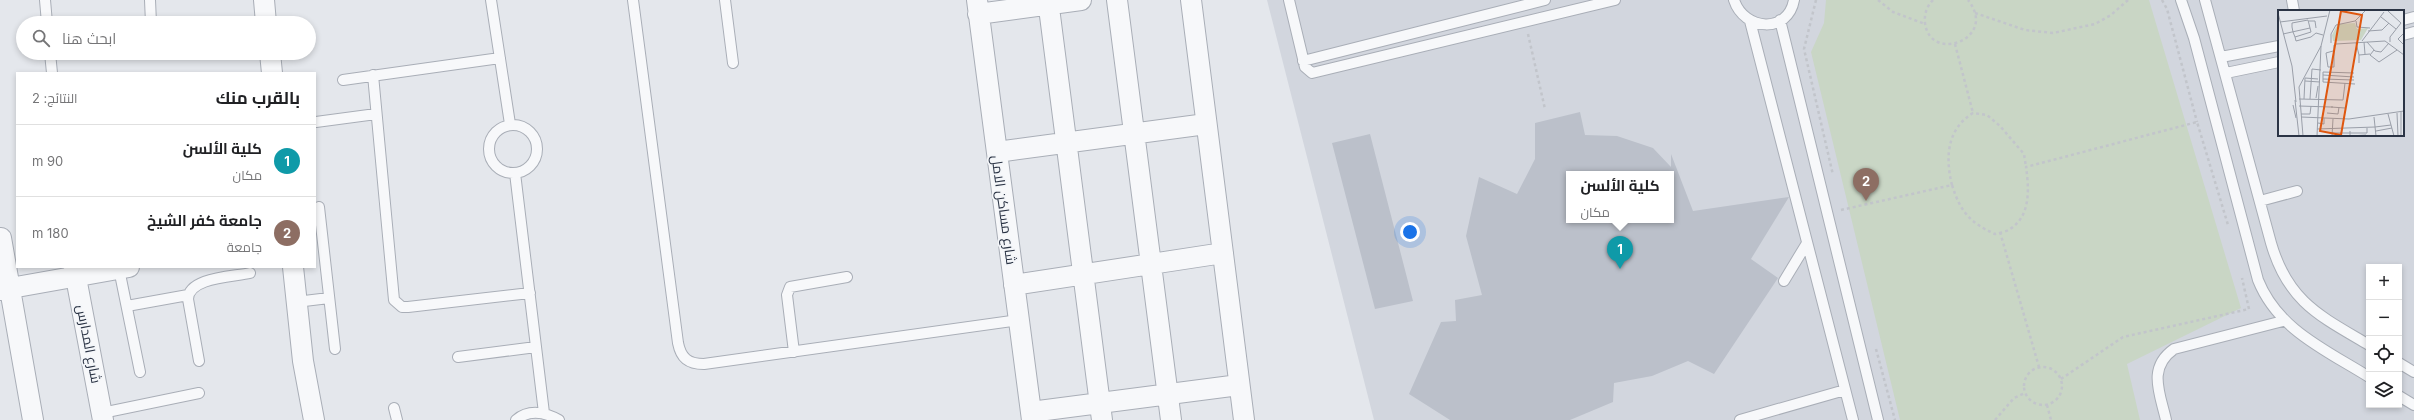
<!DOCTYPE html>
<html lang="ar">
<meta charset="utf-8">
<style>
:root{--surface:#fff;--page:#f6f6f6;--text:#202124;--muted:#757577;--line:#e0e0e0;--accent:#d1495b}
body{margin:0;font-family:Inter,Cairo,sans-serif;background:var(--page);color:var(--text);direction:rtl}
.controls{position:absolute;right:12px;bottom:12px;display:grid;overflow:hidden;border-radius:0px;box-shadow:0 2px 6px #0003}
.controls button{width:36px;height:36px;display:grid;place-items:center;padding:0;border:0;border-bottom:1px solid var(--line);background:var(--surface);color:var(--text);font:20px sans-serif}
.you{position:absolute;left:1410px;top:232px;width:14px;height:14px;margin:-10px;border:3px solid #fff;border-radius:50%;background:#1a73e8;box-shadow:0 0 0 6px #1a73e833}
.badge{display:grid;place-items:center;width:26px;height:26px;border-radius:50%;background:var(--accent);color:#fff;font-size:13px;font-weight:700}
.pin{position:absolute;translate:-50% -33px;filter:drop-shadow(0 1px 2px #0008)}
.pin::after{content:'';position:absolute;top:21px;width:14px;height:12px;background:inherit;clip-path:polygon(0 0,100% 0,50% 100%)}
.popup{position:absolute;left:1566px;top:171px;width:108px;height:52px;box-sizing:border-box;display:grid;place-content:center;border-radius:0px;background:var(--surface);filter:drop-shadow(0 1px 3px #0005);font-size:13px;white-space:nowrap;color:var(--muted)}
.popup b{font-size:15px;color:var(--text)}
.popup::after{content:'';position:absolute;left:50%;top:100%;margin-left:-8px;border:8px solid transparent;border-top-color:var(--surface)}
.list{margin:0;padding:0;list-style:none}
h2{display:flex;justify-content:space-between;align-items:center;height:52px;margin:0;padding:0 16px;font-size:17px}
h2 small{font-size:13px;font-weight:400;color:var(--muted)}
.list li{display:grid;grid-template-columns:26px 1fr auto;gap:12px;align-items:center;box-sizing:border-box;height:72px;padding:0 16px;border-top:1px solid var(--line)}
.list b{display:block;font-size:15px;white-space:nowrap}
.list p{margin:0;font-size:13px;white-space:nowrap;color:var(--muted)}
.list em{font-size:13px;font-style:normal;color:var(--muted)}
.icon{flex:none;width:22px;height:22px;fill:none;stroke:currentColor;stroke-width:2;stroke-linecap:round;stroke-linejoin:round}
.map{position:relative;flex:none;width:2414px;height:420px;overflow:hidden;direction:ltr}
.search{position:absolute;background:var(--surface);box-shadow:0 2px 6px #0003;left:16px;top:16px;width:300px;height:44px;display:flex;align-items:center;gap:10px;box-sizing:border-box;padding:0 14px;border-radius:22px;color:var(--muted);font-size:15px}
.panel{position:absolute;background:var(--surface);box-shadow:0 2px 6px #0003;left:16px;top:72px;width:300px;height:196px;border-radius:0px;direction:rtl}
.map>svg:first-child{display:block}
</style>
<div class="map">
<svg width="2414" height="420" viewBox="0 0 2414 420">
<rect width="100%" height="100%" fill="#e4e7ec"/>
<path fill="#d2d6de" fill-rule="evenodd" d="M1267 0H2414V420H1374ZM2279 11H2403V135H2279ZM1569 174H1671V220H1569ZM2369 267H2399V405H2369Z"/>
<path fill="#c9d6c5" d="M1826 0H2149L2241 308 2127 364 2140 420H1900L1811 52 1824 23Z"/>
<path fill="#bbc0ca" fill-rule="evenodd" d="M1580 112 1585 135 1617 136 1653 148 1671 167V154L1693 211 1789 197 1751 259 1778 278 1714 374 1688 361 1652 376 1614 383 1613 402 1570 420H1450L1409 394 1441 322 1456 321 1455 300 1482 295 1466 236 1479 177 1517 194 1535 159V123ZM1569 174H1671V220H1569Z
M1370 134 1413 301 1375 309 1332 143Z"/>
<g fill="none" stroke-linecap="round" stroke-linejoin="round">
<defs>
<path id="lane" d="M45 0 47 23
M150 0 151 23
M491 0 510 124
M633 0 678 343C681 358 688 364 704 364L1019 320
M725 0 733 63
M1289 0 1305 67 1312 73 1615 0
M1734 0C1744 31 1788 34 1794 0
M2181 0 2194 38 2258 280C2278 330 2326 350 2369 377
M2205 0 2271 243C2288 302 2320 316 2369 345
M2292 0 2294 11
M1780 20 1878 420
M2403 20 2414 17
M1750 21 1853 420
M2403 35 2414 32
M50 53 52 73
M164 53H171
M2221 57 2279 46
M1303 61 1545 0
M2226 73 2279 62
M373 75 394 300 402 307H408L530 293
M343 80 500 58
M316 122 376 114
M489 149a24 24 0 1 1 48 0a24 24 0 1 1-48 0Z
M515 173 544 413
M2260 201 2297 191
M319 207 335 349
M119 269 140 372
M1784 281 1807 243
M296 302 329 298
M127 306 188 295
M794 352 787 295 790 287 847 277
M458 357 536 347
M199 361 188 299C189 277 233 277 250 273
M2399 363 2414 372
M2399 396 2414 405
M394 408 397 420
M102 413 199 393
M516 420C529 409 545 412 559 420
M1740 420 1845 390
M2166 420C2160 393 2147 368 2174 349L2283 321"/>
<path id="street" d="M264 0 266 23
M977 0 1032 420
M1048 0 1102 420
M1117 0 1171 420
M1191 0 1244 420
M978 14 1081 0
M270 53 272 73
M997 152 1206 124
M1 238 33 420
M74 267 103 420
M293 267 303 361 314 420
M1014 285 1223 253
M0 290 129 267
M1031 412 1239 385"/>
</defs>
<use href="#lane" stroke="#a9aeb7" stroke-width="12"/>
<use href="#street" stroke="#a9aeb7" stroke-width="22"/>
<path stroke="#c2c5cb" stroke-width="2.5" stroke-dasharray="3 3" stroke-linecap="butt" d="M1816 0 1804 49 1833 175
M1878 0 1893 12 1925 24
M1933 0C1927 6 1924 14 1925 23 1930 64 1999 39 1968 0
M2162 0 2167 9 2197 122
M1975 13 2025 30 2053 33 2095 24 2111 15 2128 0
M1528 34 1545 109
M1955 44 1973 113
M1952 185C1945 157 1947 129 1973 113L1987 115 2000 126 2024 154 2026 167
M1841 210 1952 185C1960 211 1970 223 1995 234 1999 233 2006 232 2010 229 2031 216 2029 188 2026 167L2197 122 2228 225
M2000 232 2039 367
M1876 349 1895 420
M2024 386a19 19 0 1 1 38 0a19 19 0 1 1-38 0Z
M2061 379 2123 337 2249 309 2242 278
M2047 405 2051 420
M1995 420 2014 398 2025 393"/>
<use href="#lane" stroke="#f7f8fa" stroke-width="10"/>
<use href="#street" stroke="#f7f8fa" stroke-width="20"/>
</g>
<g text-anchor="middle" stroke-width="3.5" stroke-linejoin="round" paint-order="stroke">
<g font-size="14" fill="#2b3445" stroke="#f4f6f9">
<text transform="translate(1004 210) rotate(82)" y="5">شارع مساكن الامل</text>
<text transform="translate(89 344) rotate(79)" y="5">شارع المدارس</text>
</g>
</g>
<g transform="translate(2278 10)">
<rect width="126" height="126" fill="#e4e7ec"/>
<path d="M77 13 79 19 90 18 83 30 55 31 54 25 60 14Z" fill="#c9d6c5"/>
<path fill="none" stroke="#9a9fa9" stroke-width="1" d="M23 0H37M110 1 123 13 112 27V32M0 3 14 56 18 92M103 7 118 19M31 11H37L38 18M78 11 79 17 92 18M2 12 49 6M90 21 104 20 111 13M5 24 32 18M125 24 120 29 125 34M17 27 33 22 30 10 14 13V17L15 22 17 27 18 31 33 27 38 23 45 25M84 31 106 2M86 32 87 44M89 32 97 41 103 42 111 33M53 33V24L58 15 77 11 87 1M78 33 81 45M58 34 107 31 126 45M56 35V57M96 40 92 45 101 52 119 40M55 41 48 43 50 57H56M81 53V45L92 44M45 62V72L77 74M45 62 76 63M45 65 76 67M45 69 76 70M27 71 42 72M38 88 40 76M21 89 65 90 67 73M26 89 27 68 40 69M32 89 34 59 43 60M17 90 21 126M15 95 18 108M21 96 53 97M55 97H53L67 98M49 103 60 104 61 97M119 103 120 126M23 104H32L33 96M110 104 116 126M23 107 71 109 126 101M96 107 98 126M40 113 46 114V108M97 117 113 115M39 119 97 117M72 121V126L88 125M98 121 114 118M54 123H89V118M25 126 21 77 43 36 52 0M39 126 43 36M54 126 55 109M123 126V102"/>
<path fill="#df570f" fill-opacity="0.15" stroke="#df570f" stroke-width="2" d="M63 1 84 5 63 125 42 121Z"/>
<rect width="126" height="126" fill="none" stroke="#2b3445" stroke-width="2"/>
</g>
</svg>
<div class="controls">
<button>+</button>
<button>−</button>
<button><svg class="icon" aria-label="locate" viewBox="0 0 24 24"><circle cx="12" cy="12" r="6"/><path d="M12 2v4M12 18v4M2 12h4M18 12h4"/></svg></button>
<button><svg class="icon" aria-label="layers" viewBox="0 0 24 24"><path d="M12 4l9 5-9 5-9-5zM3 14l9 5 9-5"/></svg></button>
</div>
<div class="you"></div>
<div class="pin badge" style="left:1620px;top:269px;background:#0f9aa8">1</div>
<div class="popup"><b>كلية الألسن</b>مكان</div>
<div class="pin badge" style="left:1866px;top:201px;background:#8d6e63">2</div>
<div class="search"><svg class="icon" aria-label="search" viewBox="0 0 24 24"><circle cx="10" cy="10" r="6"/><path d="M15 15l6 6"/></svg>ابحث هنا</div>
<section class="panel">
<h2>بالقرب منك<small>النتائج: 2</small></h2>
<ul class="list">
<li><span class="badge" style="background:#0f9aa8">1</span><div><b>كلية الألسن</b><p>مكان</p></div><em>90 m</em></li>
<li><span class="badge" style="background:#8d6e63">2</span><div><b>جامعة كفر الشيخ</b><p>جامعة</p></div><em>180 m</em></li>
</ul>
</section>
</div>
